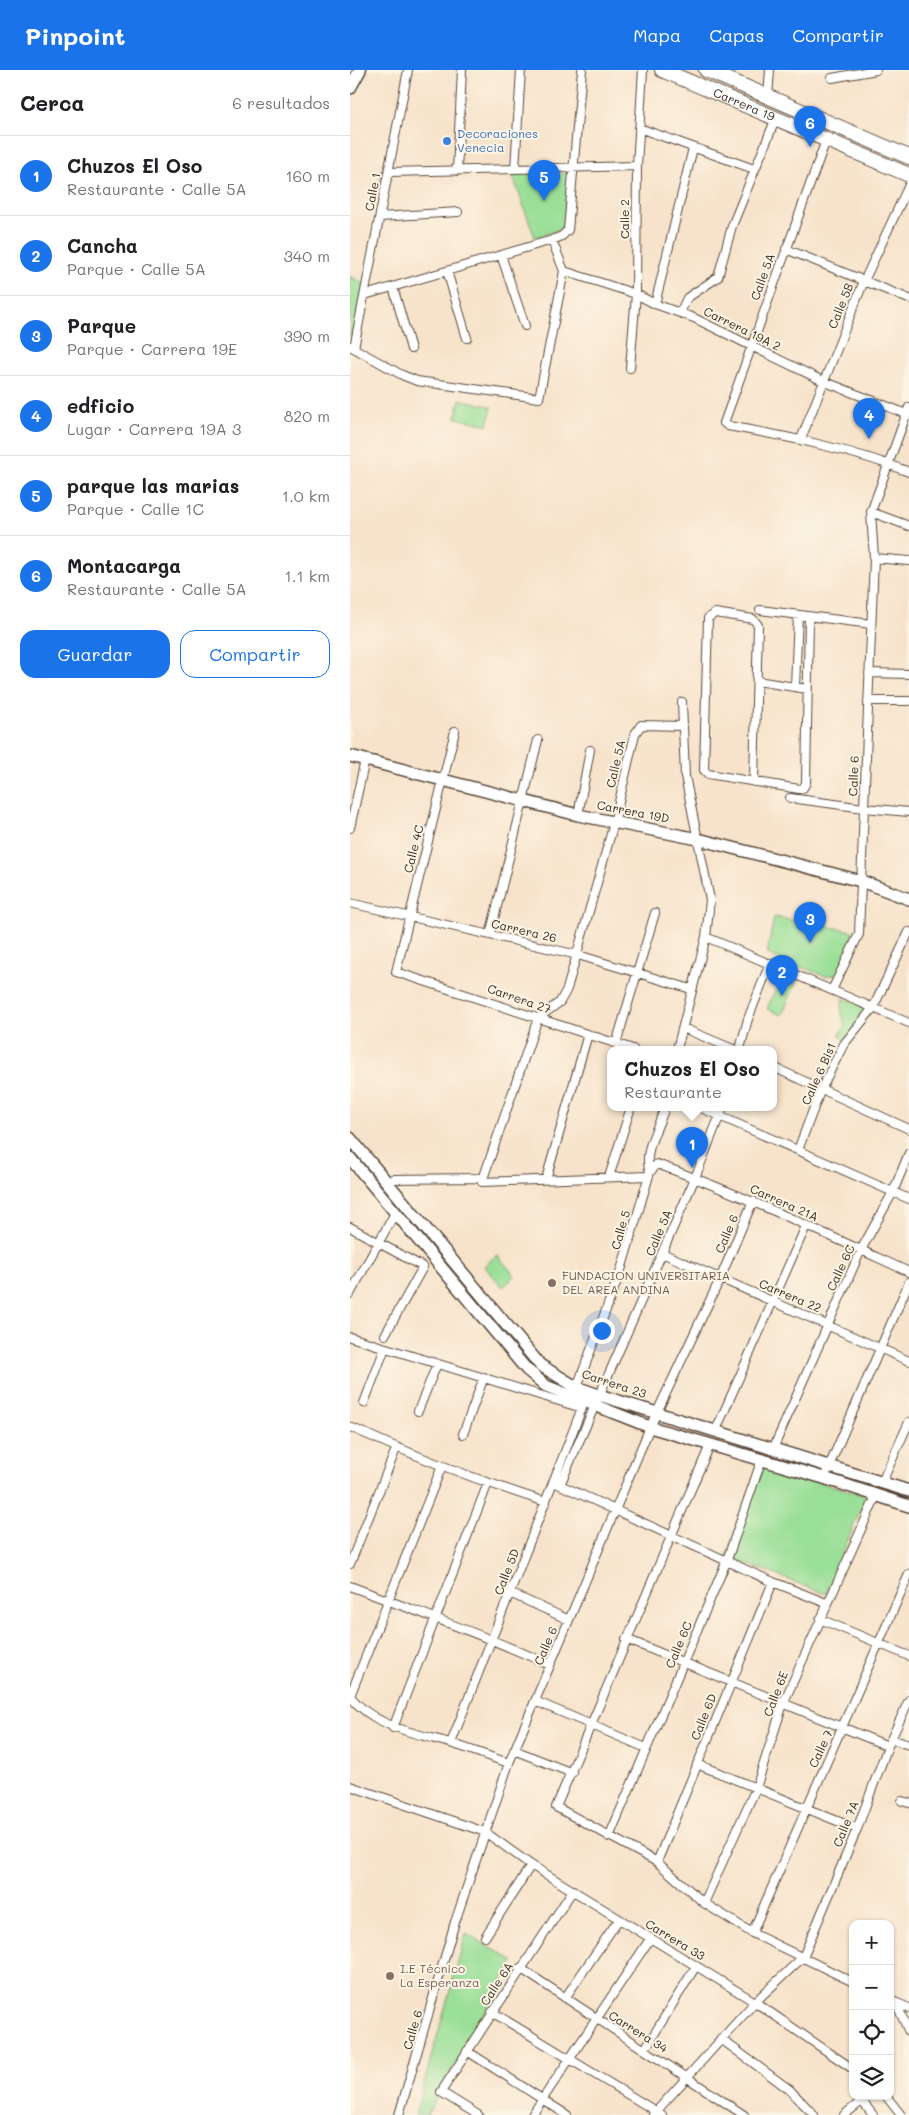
<!DOCTYPE html>
<html lang="es">
<meta charset="utf-8">
<style>
:root{--surface:#fff;--page:#f2f2f2;--text:#202124;--muted:#757577;--line:#e0e0e0;--accent:#1a73e8}
body{margin:0;font-family:Mali,sans-serif;background:var(--page);color:var(--text)}
.controls{position:absolute;right:15px;bottom:15px;display:grid;overflow:hidden;border-radius:10px;box-shadow:0 1px 4px #0004}
.controls button{width:45px;height:45px;display:grid;place-items:center;padding:0;border:0;border-bottom:1px solid var(--line);background:var(--surface);color:var(--text);font:25px sans-serif}
.you{position:absolute;left:251px;top:1260px;width:18px;height:18px;margin:-12px;border:4px solid #fff;border-radius:50%;background:#1a73e8;box-shadow:0 0 0 8px #1a73e833}
.badge{display:grid;place-items:center;width:32px;height:32px;border-radius:50%;background:var(--accent);color:#fff;font-size:16px;font-weight:700}
.pin{position:absolute;translate:-50% -41px;filter:drop-shadow(0 1px 2px #0008)}
.pin::after{content:'';position:absolute;top:26px;width:18px;height:15px;background:inherit;clip-path:polygon(0 0,100% 0,50% 100%)}
.popup{position:absolute;left:257px;top:976px;width:170px;height:65px;box-sizing:border-box;display:grid;place-content:center;border-radius:10px;background:var(--surface);filter:drop-shadow(0 1px 4px #0005);font-size:16px;white-space:nowrap;color:var(--muted)}
.popup b{font-size:19px;color:var(--text)}
.popup::after{content:'';position:absolute;left:50%;top:100%;margin-left:-10px;border:10px solid transparent;border-top-color:var(--surface)}
.list{margin:0;padding:0;list-style:none}
h2{display:flex;justify-content:space-between;align-items:center;height:65px;margin:0;padding:0 20px;font-size:21px}
h2 small{font-size:16px;font-weight:400;color:var(--muted)}
.list li{display:grid;grid-template-columns:32px 1fr auto;gap:15px;align-items:center;box-sizing:border-box;height:80px;padding:0 20px;border-top:1px solid var(--line)}
.list b{display:block;font-size:19px;white-space:nowrap}
.list p{margin:0;font-size:16px;white-space:nowrap;color:var(--muted)}
.list em{font-size:16px;font-style:normal;color:var(--muted)}
.actions{display:flex;gap:10px;padding:15px 20px}
.actions a{flex:1;padding:11px 0;border:1px solid var(--accent);border-radius:15px;text-align:center;font-size:18px;color:var(--accent)}
.actions .main{background:var(--accent);color:#fff}
.icon{flex:none;width:28px;height:28px;fill:none;stroke:currentColor;stroke-width:2;stroke-linecap:round;stroke-linejoin:round}
.map{position:relative;flex:none;width:559px;height:2045px;overflow:hidden}
header{display:flex;align-items:center;gap:30px;box-sizing:border-box;height:70px;padding:0 25px;background:var(--accent);color:#fff}
header strong{font-size:24px}
nav{display:flex;gap:28px;margin-inline-start:auto;font-size:18px}
main{display:flex}
aside{flex:1;background:var(--surface)}
.map>svg:first-child{display:block}
</style>
<header>
<strong>Pinpoint</strong>
<nav><a>Mapa</a><a>Capas</a><a>Compartir</a></nav>
</header>
<main>
<aside>
<h2>Cerca<small>6 resultados</small></h2>
<ul class="list">
<li><span class="badge">1</span><div><b>Chuzos El Oso</b><p>Restaurante · Calle 5A</p></div><em>160 m</em></li>
<li><span class="badge">2</span><div><b>Cancha</b><p>Parque · Calle 5A</p></div><em>340 m</em></li>
<li><span class="badge">3</span><div><b>Parque</b><p>Parque · Carrera 19E</p></div><em>390 m</em></li>
<li><span class="badge">4</span><div><b>edficio</b><p>Lugar · Carrera 19A 3</p></div><em>820 m</em></li>
<li><span class="badge">5</span><div><b>parque las marias</b><p>Parque · Calle 1C</p></div><em>1.0 km</em></li>
<li><span class="badge">6</span><div><b>Montacarga</b><p>Restaurante · Calle 5A</p></div><em>1.1 km</em></li>
</ul>
<div class="actions"><a class="main">Guardar</a><a>Compartir</a></div>
</aside>
<div class="map">
<svg width="559" height="2045" viewBox="0 0 559 2045">
<rect width="100%" height="100%" fill="#fcf5e5"/>
<filter id="ink" filterUnits="userSpaceOnUse"><feTurbulence type="fractalNoise" baseFrequency=".02" numOctaves="2"/><feDisplacementMap in="SourceGraphic" scale="10" xChannelSelector="R" yChannelSelector="G"/><feConvolveMatrix kernelMatrix="1 2 1 2 8 2 1 2 1" color-interpolation-filters="sRGB"/></filter>
<filter id="wash" filterUnits="userSpaceOnUse"><feTurbulence type="fractalNoise" baseFrequency=".0096" numOctaves="4" result="noise"/><feDisplacementMap in="SourceGraphic" scale="20" xChannelSelector="R" yChannelSelector="G"/><feGaussianBlur stdDeviation="1.12" result="paint"/><feColorMatrix in="noise" values="0 0 0 0 0 0 0 0 0 0 0 0 0 0 0 0 0 1.4 0 .05"/><feComposite in="paint" operator="in"/></filter>
<g filter="url(#wash)">
<rect width="100%" height="100%" fill="#f7e3cb"/>
<path fill="#9adf97" stroke="#6a845a" d="M220 103 213 158 185 168 162 104Z
M0 206 14 214 4 267 0 265Z
M110 329 142 337 138 355 106 348Z
M424 847 503 861 493 899 486 904 475 906 417 884Z
M431 906 446 913 432 945 417 939Z
M493 928 520 938 496 970 489 966 495 956 491 939Z
M147 1185 165 1206 153 1217 134 1196Z
M412 1394 516 1426 476 1524 376 1486Z
M116 1864 164 1891 77 2045H65Z"/>
</g>
<g filter="url(#ink)">
<g fill="none" stroke-linecap="round" stroke-linejoin="round">
<defs>
<path id="street" d="M482 8 526 0
M418 26 420 0
M289 58 404 99
M476 70 374 353 378 356C439 367 501 379 559 402
M165 99 171 0
M107 101 112 0
M39 102 287 96
M30 147 108 142
M436 179 559 229
M151 185 175 256
M97 201 117 268
M214 201 286 224 305 234 344 248 473 311 559 345
M43 217 61 279
M15 225 202 170 212 166 218 160 232 0
M305 234 343 78
M330 243 337 228 368 207 382 156 426 48
M0 276 52 305 67 311 189 328 214 201 202 170
M4 278 58 0
M280 298 286 224 287 96 293 0
M451 369 514 211 559 115
M521 442 559 456
M524 488 559 491
M410 540 521 554
M519 603 559 604
M407 611 457 619
M445 617 448 545
M518 631H559
M105 661 46 902 283 979
M404 712 408 555 403 549 365 543 358 548 354 700 358 704 449 719 453 718 456 713 459 547
M440 728 514 738 559 742
M228 745 240 680
M0 758 15 690
M0 833 228 885 341 919
M140 865 188 670
M356 867 559 953
M482 920 509 864 524 488 521 442 559 337
M333 958 383 979
M266 974 305 843
M327 979 356 867 360 830 335 706 332 632
M390 979 398 949 420 893
M423 997 559 1059
M349 1037 559 1129
M448 1080 471 1019 494 974 523 938 559 862
M300 1102 307 1094C393 1125 476 1164 559 1202
M259 1107 281 1037
M196 1109 238 964
M132 1112 188 948 210 932 217 919 264 753 285 664 291 655 333 656
M38 1113 43 1109 130 1108 132 1112 298 1106
M0 1157 73 1197 35 1265
M312 1183 559 1291
M0 1224 45 1143
M0 1267 232 1338 101 1673
M227 1317 271 1200 300 1102C292 1081 309 1057 315 1037
M14 1333 35 1278
M68 1341 87 1294
M0 1357C64 1386 129 1411 196 1432
M366 1360 456 1156
M113 1364 134 1307
M360 1375 206 1737 307 1792 354 1833 402 1863 503 1912
M423 1379 511 1180 543 1122 559 1083
M474 1408 559 1212
M532 1412 559 1352
M208 1414 423 1512 476 1533
M210 1415 345 1108 373 1037
M0 1494 46 1379
M0 1516C67 1542 135 1565 200 1595
M160 1523 219 1550
M470 1549 559 1586
M276 1569 538 1676
M0 1626 92 1396
M0 1626C24 1657 65 1663 100 1673 120 1679 139 1687 159 1693
M185 1631 296 1678
M43 1658 138 1413
M541 1669 559 1675
M164 1680 222 1703
M347 1694 507 1759
M0 1716 135 1762 181 1795 405 1932 503 1999
M552 1731 559 1733
M259 1767 377 1490 412 1389
M307 1792 423 1512
M354 1833 406 1718 433 1634 526 1426
M402 1863 559 1504
M135 1867 181 1795
M170 1898 394 2045
M215 1928 269 1849
M540 1930 559 1938
M546 1933 559 1962
M142 1942 312 2045
M371 1969 440 2020 464 2045
M295 1979 346 1896
M117 1981 217 2045
M536 2026 551 2045
M512 2031 523 2045
M49 2045 105 1852 159 1693 300 1357 370 1209 403 1131
M128 2045 91 2022 223 1820
M182 2045 300 1869
M303 2045 405 1932 453 1887 507 1759 538 1676 559 1630
M494 2045 518 2026"/>
<path id="secondary" d="M0 18 10 0
M0 686 228 745 348 769 511 811 559 829
M0 1068 190 1295 226 1317 249 1325 559 1421
M0 1088 176 1299 196 1316 300 1357 474 1408 559 1436"/>
<g id="highway">
<path id="s1" d="M312 0 559 105"/>
<path d="M356 0 559 87"/>
</g>
</defs>
<use href="#street" stroke="#574638" stroke-width="10"/>
<use href="#secondary" stroke="#574638" stroke-width="14"/>
<use href="#highway" stroke="#574638" stroke-width="16"/>
<use href="#street" stroke="#fff" stroke-width="8"/>
<use href="#secondary" stroke="#fff" stroke-width="11"/>
<use href="#highway" stroke="#fff" stroke-width="14"/>
</g>
</g>
<circle fill="#3f7fe0" stroke="#fcf5e5" stroke-width="2" cx="97" cy="71" r="5"/>
<g fill="#8d6e63" stroke="#fcf5e5" stroke-width="2">
<circle cx="202" cy="1213" r="5"/>
<circle cx="40" cy="1906" r="5"/>
</g>
<g text-anchor="middle" stroke-width="4" stroke-linejoin="round" paint-order="stroke">
<g font-size="12" fill="#3b2a1e" stroke="#fcf5e5">
<text dy="4" stroke="none"><textPath href="#s1" startOffset="89">Carrera 19</textPath></text>
<text transform="translate(23 122) rotate(-79)" y="4">Calle 1</text>
<text transform="translate(275 149) rotate(-90)" y="4">Calle 2</text>
<text transform="translate(413 207) rotate(-70)" y="4">Calle 5A</text>
<text transform="translate(491 236) rotate(-68)" y="4">Calle 5B</text>
<text transform="translate(392 259) rotate(26)" y="4">Carrera 19A 2</text>
<text transform="translate(266 694) rotate(-77)" y="4">Calle 5A</text>
<text transform="translate(504 706) rotate(-88)" y="4">Calle 6</text>
<text transform="translate(283 742) rotate(11)" y="4">Carrera 19D</text>
<text transform="translate(64 779) rotate(-76)" y="4">Calle 4C</text>
<text transform="translate(174 861) rotate(13)" y="4">Carrera 26</text>
<text transform="translate(169 929) rotate(19)" y="4">Carrera 27</text>
<text transform="translate(469 1004) rotate(-66)" y="4">Calle 6 Bis1</text>
<text transform="translate(434 1133) rotate(24)" y="4">Carrera 21A</text>
<text transform="translate(271 1160) rotate(-74)" y="4">Calle 5</text>
<text transform="translate(309 1163) rotate(-67)" y="4">Calle 5A</text>
<text transform="translate(377 1164) rotate(-67)" y="4">Calle 6</text>
<text transform="translate(491 1198) rotate(-65)" y="4">Calle 6C</text>
<text transform="translate(440 1226) rotate(23)" y="4">Carrera 22</text>
<text transform="translate(264 1314) rotate(18)" y="4">Carrera 23</text>
<text transform="translate(157 1502) rotate(-69)" y="4">Calle 5D</text>
<text transform="translate(329 1575) rotate(-67)" y="4">Calle 6C</text>
<text transform="translate(196 1576) rotate(-67)" y="4">Calle 6</text>
<text transform="translate(426 1624) rotate(-69)" y="4">Calle 6E</text>
<text transform="translate(354 1647) rotate(-68)" y="4">Calle 6D</text>
<text transform="translate(471 1679) rotate(-65)" y="4">Calle 7</text>
<text transform="translate(496 1754) rotate(-68)" y="4">Calle 7A</text>
<text transform="translate(325 1870) rotate(31)" y="4">Carrera 33</text>
<text transform="translate(147 1914) rotate(-57)" y="4">Calle 6A</text>
<text transform="translate(63 1960) rotate(-74)" y="4">Calle 6</text>
<text transform="translate(288 1962) rotate(32)" y="4">Carrera 34</text>
</g>
<g font-size="12" fill="#366cbe" stroke="#fcf5e5" text-anchor="start">
<text x="107" y="68">Decoraciones<tspan x="107" dy="14">Venecia</tspan></text>
</g>
<g font-size="12" fill="#785e54" stroke="#fcf5e5" text-anchor="start">
<text x="212" y="1210">FUNDACION UNIVERSITARIA<tspan x="212" dy="14">DEL AREA ANDINA</tspan></text>
<text x="50" y="1903">I.E Técnico<tspan x="50" dy="14">La Esperanza</tspan></text>
</g>
</g>
</svg>
<div class="controls">
<button>+</button>
<button>−</button>
<button><svg class="icon" aria-label="locate" viewBox="0 0 24 24"><circle cx="12" cy="12" r="6"/><path d="M12 2v4M12 18v4M2 12h4M18 12h4"/></svg></button>
<button><svg class="icon" aria-label="layers" viewBox="0 0 24 24"><path d="M12 4l9 5-9 5-9-5zM3 14l9 5 9-5"/></svg></button>
</div>
<div class="you"></div>
<div class="pin badge" style="left:342px;top:1098px">1</div>
<div class="popup"><b>Chuzos El Oso</b>Restaurante</div>
<div class="pin badge" style="left:432px;top:926px">2</div>
<div class="pin badge" style="left:460px;top:873px">3</div>
<div class="pin badge" style="left:519px;top:369px">4</div>
<div class="pin badge" style="left:194px;top:131px">5</div>
<div class="pin badge" style="left:460px;top:77px">6</div>
</div>
</main>
